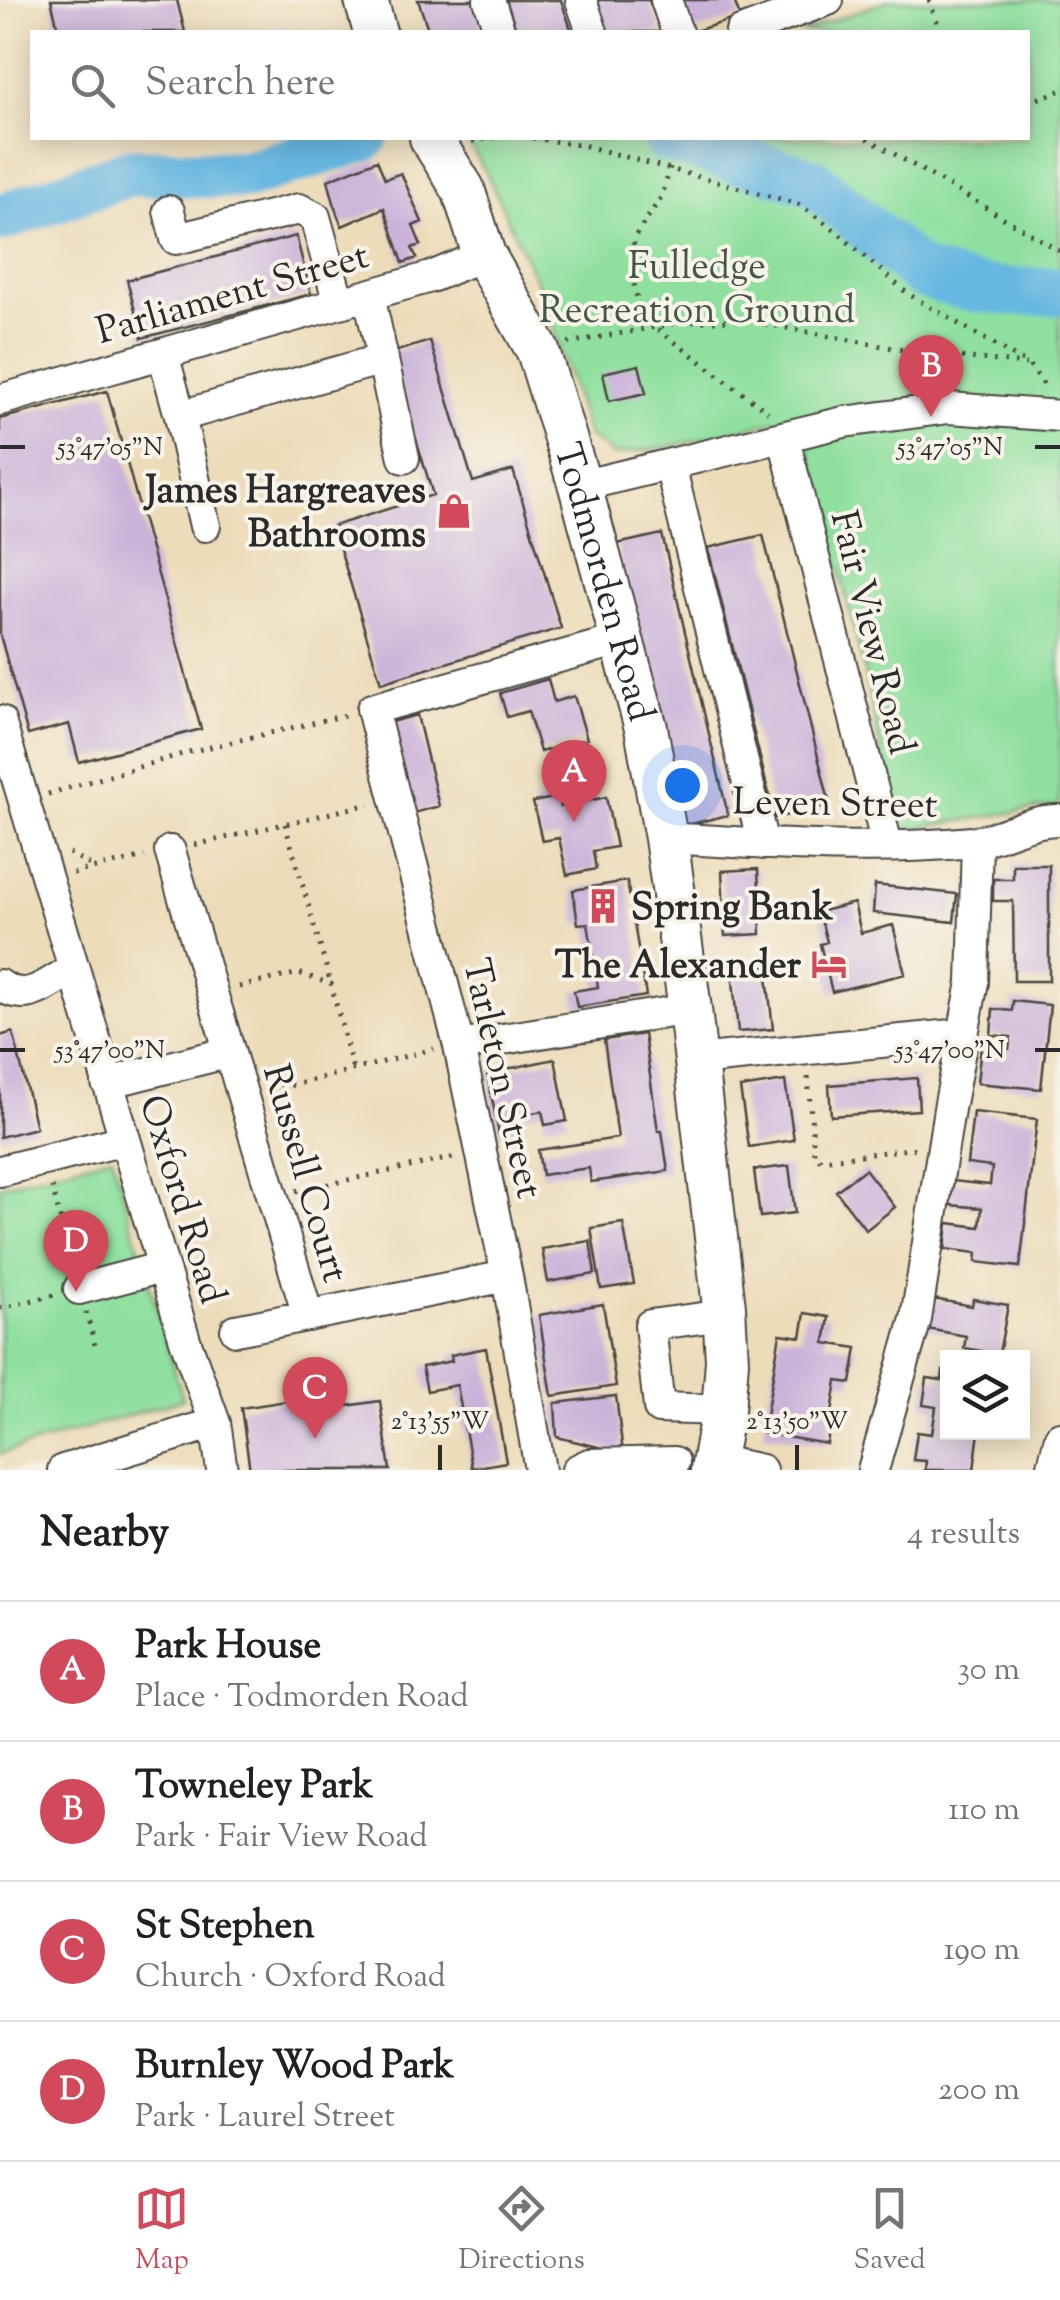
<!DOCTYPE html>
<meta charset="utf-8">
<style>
:root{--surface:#fff;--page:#f6f6f6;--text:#202124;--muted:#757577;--line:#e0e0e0;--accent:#d1495b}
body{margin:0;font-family:"Sorts Mill Goudy",serif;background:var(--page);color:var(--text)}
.controls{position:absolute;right:30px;bottom:30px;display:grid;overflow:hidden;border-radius:0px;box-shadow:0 5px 25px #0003}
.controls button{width:90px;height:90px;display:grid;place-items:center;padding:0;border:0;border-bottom:2px solid var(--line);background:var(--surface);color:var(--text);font:50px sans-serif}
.you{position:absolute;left:682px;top:785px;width:35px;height:35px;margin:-25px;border:8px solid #fff;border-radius:50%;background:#1a73e8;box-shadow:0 0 0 15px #1a73e833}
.badge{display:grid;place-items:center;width:65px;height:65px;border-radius:50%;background:var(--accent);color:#fff;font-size:32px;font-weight:700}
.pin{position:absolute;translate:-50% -82px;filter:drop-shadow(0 2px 5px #0008)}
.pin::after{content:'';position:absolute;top:52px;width:35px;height:30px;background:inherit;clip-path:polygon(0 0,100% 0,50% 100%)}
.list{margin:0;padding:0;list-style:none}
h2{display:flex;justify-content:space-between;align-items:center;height:130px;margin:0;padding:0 40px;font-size:42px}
h2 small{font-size:32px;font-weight:400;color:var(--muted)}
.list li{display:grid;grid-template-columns:65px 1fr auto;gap:30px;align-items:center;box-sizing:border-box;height:140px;padding:0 40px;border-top:2px solid var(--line)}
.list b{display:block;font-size:38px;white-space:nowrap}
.list p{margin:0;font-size:32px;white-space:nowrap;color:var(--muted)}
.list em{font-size:32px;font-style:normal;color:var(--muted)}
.icon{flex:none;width:55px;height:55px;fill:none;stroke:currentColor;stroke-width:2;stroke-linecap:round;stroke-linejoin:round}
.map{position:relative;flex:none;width:1060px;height:1470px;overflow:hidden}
.search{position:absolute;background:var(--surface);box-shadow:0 5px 25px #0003;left:30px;right:30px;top:30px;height:110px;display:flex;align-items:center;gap:25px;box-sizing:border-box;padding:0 35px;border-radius:0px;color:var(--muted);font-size:38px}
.sheet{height:690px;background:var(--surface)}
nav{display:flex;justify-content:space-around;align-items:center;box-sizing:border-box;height:140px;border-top:2px solid var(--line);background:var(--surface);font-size:28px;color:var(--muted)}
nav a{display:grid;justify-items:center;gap:5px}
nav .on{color:var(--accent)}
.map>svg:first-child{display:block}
</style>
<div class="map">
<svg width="1060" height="1470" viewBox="0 0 1060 1470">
<rect width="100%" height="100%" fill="#f7f3e8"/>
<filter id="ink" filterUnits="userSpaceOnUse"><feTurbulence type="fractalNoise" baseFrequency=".01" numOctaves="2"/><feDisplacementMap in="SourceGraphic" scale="20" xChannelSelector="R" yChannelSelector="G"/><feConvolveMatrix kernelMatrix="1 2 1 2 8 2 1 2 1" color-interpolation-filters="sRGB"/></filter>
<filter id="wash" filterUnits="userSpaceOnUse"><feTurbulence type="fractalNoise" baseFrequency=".0048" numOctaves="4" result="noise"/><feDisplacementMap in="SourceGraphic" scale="40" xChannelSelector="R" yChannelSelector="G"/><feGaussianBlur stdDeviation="2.25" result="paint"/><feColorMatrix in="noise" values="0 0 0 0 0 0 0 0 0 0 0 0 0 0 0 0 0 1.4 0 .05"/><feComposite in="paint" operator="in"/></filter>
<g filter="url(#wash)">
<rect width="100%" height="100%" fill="#eddcb9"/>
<path fill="#8fe09f" stroke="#5d8665" stroke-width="2.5" d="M889 0H1060V805L897 831 864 669 801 415 669 447 614 455 588 436 542 293 487 174 466 138H1028V32H801Z
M112 1156 183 1399 0 1454V1186Z"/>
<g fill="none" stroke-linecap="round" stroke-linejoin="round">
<path stroke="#66b7e1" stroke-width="48" d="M666 138 813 182 921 274 968 287 1011 292 1060 291
M0 218 130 172 247 175 364 138"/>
</g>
<g id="blocks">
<path fill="#cbb2d9" d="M51 0H177L185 32H59Z
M418 0H473L484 32H429Z
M506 0H561L572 32H517Z
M596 0H649L661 32H607Z
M680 0H734L740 17 692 32Z
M377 160 385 179 401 173 422 222 413 226 421 245 412 248 417 258 403 263 384 208 342 226 337 214 328 180Z
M296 236 311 294 142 338 127 280Z
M430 341 473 482 513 470 561 628 381 683 333 526 433 495 390 353Z
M639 365 646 393 609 401 603 373Z
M107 391 201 729 79 762 69 724 28 735 0 635V419Z
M662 534 728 815 683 826 617 544Z
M763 535 830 805 775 818 708 548Z
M548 679 554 702 574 696 587 739 540 752 528 711 507 717 500 693Z
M417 715 439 806 414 813 391 722Z
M558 797 560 807 606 797 616 847 593 851 596 869 567 875 559 838 542 841 533 802Z
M1013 865H1049V981H1014L1013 901H993V879H1013Z
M758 869 761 934 725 936 722 871Z
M627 881 646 996 577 1007 574 991 598 987 588 923 578 924 573 890Z
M875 885 957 894 954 922 873 913Z
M854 903 861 933 893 925 905 974 832 992 820 944 827 942 819 912Z
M766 967 773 1029 738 1032 732 970Z
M1013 1001 1050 1005 1041 1089 977 1083 981 1046 1009 1049 1011 1037 991 1035 993 1009 1012 1011Z
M13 1032 36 1128 0 1137V1036Z
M644 1034 658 1131H662L668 1171 591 1182 589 1168 542 1175 538 1150 618 1138 604 1040Z
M555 1059 567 1121 545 1125 542 1111 514 1117 517 1131 499 1134 487 1073Z
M917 1078 919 1110 831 1116 829 1085Z
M785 1081 794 1140 749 1147 740 1088Z
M973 1112 1037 1119 1020 1267 976 1262 977 1253 945 1249 948 1223 980 1227 982 1208 950 1205 953 1181 990 1185 992 1167 967 1164Z
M789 1166 795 1213 760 1217 754 1170Z
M865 1169 895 1207 866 1230 836 1191Z
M623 1223 634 1284 601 1289 591 1228Z
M590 1241 595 1274 548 1282 542 1249Z
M928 1298 972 1306 973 1299 1008 1305 999 1354 964 1348 966 1336 922 1328Z
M603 1304 616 1386 552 1396 539 1315Z
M805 1313 829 1317 825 1343 857 1348 851 1383 837 1381 827 1444 763 1433 780 1334 801 1337Z
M486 1348 506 1462 472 1468 457 1385 427 1391 422 1367 452 1361 451 1355Z
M943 1371 948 1372V1432H979L974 1470H925L926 1461 913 1460 917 1432 932 1434 936 1407 923 1405 927 1378 942 1380Z
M332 1394 333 1408 380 1401 390 1470H250L241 1408Z
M616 1396 623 1453 557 1437 555 1403Z"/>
</g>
</g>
<g filter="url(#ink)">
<use href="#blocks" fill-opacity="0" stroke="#484640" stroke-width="2.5"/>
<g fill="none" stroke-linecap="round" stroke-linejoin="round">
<defs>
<path id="minor" d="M489 0 500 32
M581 0 592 32
M666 0 677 32
M741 32 828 0
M169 211 176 239 299 209 315 217 339 303
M369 295 404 458
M163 354 180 416 383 359
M0 400 431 277 484 255
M180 416 205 526
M784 439 887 845
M670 465 763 844
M580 486 844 422 949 408 1060 416
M0 721 185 1340 215 1423 222 1470
M666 838C768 844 871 852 972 842 1002 839 1028 819 1060 820
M170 851 308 1316
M0 985C27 1005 48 983 73 969
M459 1046 690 1009
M696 1060 963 1034
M107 1083 230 1052
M0 1171 125 1140
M79 1289 163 1267
M236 1330 507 1276
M723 1410 659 1408 650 1325 724 1315
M714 1460 761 1470
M63 1470 215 1423
M540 1470 507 1276 459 1046 372 709 620 640
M577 1470 589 1464 674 1462
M873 1470 916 1319 949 1109 973 982 977 842
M1052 1470 1060 1437"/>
<g id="highway">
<path d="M366 0 375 32"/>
<path id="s1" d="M431 138 463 189 484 255 538 351 580 486 646 728 666 838 690 1009 724 1307 727 1361 723 1410 712 1470"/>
</g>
</defs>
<use href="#minor" stroke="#484640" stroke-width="34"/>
<use href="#highway" stroke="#484640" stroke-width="46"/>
<path stroke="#484640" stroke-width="5" stroke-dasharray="2.5 8" stroke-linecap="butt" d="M929 0 941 32
M1028 102 1060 91
M533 138 586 146 798 204 831 227 908 294 1029 365 1047 389
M867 138 1060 251
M472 141 494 138
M670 168 662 196 634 238 632 274 638 303 656 328 768 412
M568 343 684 322 744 320 914 352 1026 364
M48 794 189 752 346 715
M285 824 331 984
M195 845 369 804
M69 853 94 867
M73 873 145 857
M239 987 299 973 331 984 353 1070
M808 1077 814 1155 821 1160 917 1148
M270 1091 434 1049
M52 1187 72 1263
M296 1191 456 1157
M0 1308 55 1295
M86 1312 96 1349"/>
<use href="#minor" stroke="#fff" stroke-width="30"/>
<use href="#highway" stroke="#fff" stroke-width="42"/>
</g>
</g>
<path fill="none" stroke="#2b2b2b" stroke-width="4" d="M0 447H25M1035 447H1060M0 1050H25M1035 1050H1060M440 1445V1470M797 1445V1470"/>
<defs>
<symbol id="shop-bare" viewBox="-9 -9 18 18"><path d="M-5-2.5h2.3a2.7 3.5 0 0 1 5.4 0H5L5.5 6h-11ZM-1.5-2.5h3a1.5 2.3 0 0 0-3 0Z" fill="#d1495b" stroke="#f7f3e8" stroke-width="2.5" paint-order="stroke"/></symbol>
<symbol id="building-bare" viewBox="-9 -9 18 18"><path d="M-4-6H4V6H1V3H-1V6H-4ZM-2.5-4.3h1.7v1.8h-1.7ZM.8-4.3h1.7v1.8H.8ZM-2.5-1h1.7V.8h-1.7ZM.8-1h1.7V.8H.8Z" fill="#d1495b" stroke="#f7f3e8" stroke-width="2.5" paint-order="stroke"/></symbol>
<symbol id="hotel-bare" viewBox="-9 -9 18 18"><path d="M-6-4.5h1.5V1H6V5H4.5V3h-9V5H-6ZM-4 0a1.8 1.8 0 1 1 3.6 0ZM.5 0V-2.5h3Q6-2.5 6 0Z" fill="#d1495b" stroke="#f7f3e8" stroke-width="2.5" paint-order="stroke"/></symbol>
</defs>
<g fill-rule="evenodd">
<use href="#shop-bare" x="429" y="486" width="50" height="50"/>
<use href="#building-bare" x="578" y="881" width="50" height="50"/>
<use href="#hotel-bare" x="804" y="939" width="50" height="50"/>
</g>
<g text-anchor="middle" stroke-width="8" stroke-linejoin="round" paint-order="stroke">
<g font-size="38" fill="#445848" stroke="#f7f3e8">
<text x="697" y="278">Fulledge<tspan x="697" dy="44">Recreation Ground</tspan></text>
</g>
<g font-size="38" fill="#2b2b2b" stroke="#f7f3e8">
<text transform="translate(232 292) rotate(-16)" y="13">Parliament Street</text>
<text dy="13" stroke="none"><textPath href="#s1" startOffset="480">Todmorden Road</textPath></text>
<text transform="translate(874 632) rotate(76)" y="13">Fair View Road</text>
<text transform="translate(835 802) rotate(1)" y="13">Leven Street</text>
<text transform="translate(504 1078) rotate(77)" y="13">Tarleton Street</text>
<text transform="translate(307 1173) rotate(74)" y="13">Russell Court</text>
<text transform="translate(184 1199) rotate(73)" y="13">Oxford Road</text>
</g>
<g font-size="38" font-weight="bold" fill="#2b2b2b" stroke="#f7f3e8" text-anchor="end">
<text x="426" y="502">James Hargreaves<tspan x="426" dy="44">Bathrooms</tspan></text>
<text x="631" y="919" text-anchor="start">Spring Bank</text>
<text x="801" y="977">The Alexander</text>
</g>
</g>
<g font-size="25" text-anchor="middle" fill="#2b2b2b" stroke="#f7f3e8" stroke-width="8" stroke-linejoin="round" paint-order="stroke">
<text x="110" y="455">53°47'05"N</text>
<text x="950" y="455">53°47'05"N</text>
<text x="110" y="1058">53°47'00"N</text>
<text x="950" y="1058">53°47'00"N</text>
<text x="440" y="1429">2°13'55"W</text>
<text x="797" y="1429">2°13'50"W</text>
</g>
</svg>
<div class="controls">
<button><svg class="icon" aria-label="layers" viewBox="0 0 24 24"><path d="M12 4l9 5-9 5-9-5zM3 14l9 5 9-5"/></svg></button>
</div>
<div class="you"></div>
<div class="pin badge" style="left:574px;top:822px">A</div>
<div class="pin badge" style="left:931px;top:417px">B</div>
<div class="pin badge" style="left:315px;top:1439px">C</div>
<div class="pin badge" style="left:76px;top:1292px">D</div>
<div class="search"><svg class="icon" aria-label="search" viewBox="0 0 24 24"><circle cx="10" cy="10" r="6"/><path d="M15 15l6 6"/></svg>Search here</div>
</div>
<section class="sheet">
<h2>Nearby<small>4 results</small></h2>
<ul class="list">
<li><span class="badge">A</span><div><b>Park House</b><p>Place · Todmorden Road</p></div><em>30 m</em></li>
<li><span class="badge">B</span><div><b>Towneley Park</b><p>Park · Fair View Road</p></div><em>110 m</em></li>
<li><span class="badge">C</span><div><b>St Stephen</b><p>Church · Oxford Road</p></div><em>190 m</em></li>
<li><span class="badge">D</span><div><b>Burnley Wood Park</b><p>Park · Laurel Street</p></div><em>200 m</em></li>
</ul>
</section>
<nav>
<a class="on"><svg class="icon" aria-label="map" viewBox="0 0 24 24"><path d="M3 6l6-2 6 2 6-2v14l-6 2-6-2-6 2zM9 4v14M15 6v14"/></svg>Map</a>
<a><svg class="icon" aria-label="directions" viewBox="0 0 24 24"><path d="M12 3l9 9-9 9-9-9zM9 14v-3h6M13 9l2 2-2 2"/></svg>Directions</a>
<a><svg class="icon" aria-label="saved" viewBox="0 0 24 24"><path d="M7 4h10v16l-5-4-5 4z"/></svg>Saved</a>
</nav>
